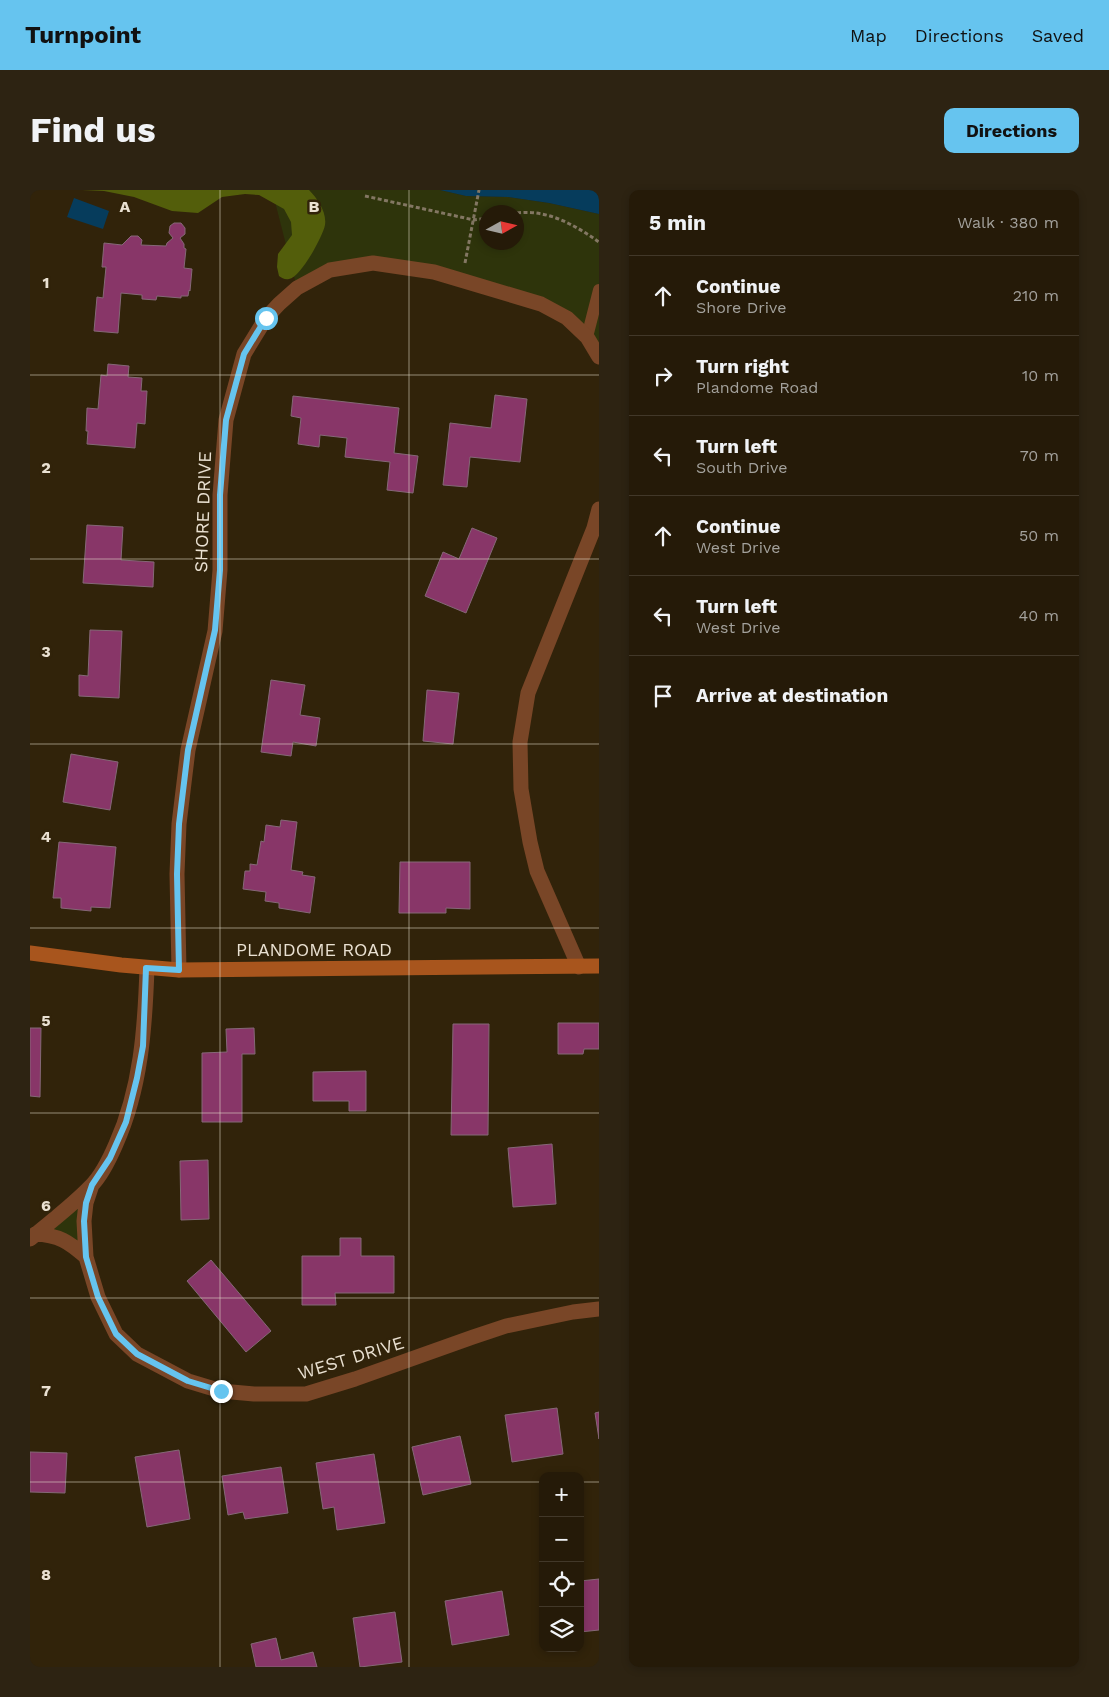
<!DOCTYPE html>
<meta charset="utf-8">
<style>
:root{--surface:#251a08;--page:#2d2312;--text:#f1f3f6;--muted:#a3a19c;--line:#423829;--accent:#66c4ef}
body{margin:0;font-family:"Work Sans",sans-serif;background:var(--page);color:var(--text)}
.controls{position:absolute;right:15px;bottom:15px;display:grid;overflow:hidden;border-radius:10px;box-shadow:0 2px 8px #0003}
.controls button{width:45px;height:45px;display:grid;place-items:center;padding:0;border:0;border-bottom:1px solid var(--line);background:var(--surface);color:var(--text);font:25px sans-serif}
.compass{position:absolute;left:449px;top:15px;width:45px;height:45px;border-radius:50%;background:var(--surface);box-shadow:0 2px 8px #0003;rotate:82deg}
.stop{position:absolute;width:15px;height:15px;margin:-11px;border:4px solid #66c4ef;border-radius:50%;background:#fff}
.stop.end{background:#66c4ef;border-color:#fff;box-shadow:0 1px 5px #0008}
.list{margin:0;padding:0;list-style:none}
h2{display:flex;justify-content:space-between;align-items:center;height:65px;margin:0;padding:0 20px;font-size:21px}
h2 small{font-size:16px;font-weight:400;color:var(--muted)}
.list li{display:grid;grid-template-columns:32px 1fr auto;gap:15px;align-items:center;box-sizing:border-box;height:80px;padding:0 20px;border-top:1px solid var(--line)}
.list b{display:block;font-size:19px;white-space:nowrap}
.list p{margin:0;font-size:16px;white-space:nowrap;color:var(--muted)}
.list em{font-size:16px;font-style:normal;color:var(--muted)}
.icon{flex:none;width:28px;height:28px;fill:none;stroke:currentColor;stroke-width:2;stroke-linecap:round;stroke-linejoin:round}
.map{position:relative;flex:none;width:569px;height:1477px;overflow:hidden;border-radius:10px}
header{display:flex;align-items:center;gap:30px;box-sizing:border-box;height:70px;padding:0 25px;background:var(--accent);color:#111}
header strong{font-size:24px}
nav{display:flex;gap:28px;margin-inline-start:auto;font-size:18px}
.intro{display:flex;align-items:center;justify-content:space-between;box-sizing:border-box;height:120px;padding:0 30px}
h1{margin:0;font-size:35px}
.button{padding:12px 22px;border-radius:10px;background:var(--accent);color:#111;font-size:18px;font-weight:700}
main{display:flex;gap:30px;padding:0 30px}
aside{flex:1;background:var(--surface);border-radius:10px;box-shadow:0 2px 8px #0003}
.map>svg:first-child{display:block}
</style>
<header>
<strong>Turnpoint</strong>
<nav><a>Map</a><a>Directions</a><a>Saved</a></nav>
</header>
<div class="intro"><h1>Find us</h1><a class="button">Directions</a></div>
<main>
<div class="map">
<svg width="569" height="1477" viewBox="0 0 569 1477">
<rect width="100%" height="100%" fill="#31230a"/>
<path fill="#2e340b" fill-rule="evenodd" d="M242 0H410L436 6 478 7 519 13 569 24V167L512 114 343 73 267 98ZM457 22H487V52H457Z
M62 995 56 1067 5 1044Z"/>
<path fill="#535e0b" d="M52 0H279C287 8 297 22 295 35 293 46 271 87 259 89 255 90 252 88 249 86L247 77 248 64 262 45 261 32 254 19 229 5 215 4 192 7 168 23 142 21 104 7 74 1Z"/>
<path fill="#063c5c" d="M410 0H569V24L519 13 478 7 436 6Z
M44 8 79 21 73 39 37 27Z"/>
<path fill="#883668" stroke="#856877" d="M144 33H151L155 38V44L150 48 154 54V58L156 59 154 78 162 79 160 101 159 100 158 106H151V108L127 106 126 110 112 109V105L91 103 88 143 64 141 67 107 73 108 76 77H72L74 53 92 55 101 46H108L112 50 111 55 136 56 137 53 143 48 139 43 140 36Z
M78 174 99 176 98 187 112 188 111 201H117L115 234 107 233 105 258 57 254 58 241H56L57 218 68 219 71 185 77 186Z
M465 205 497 209 490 272 440 267 437 297 413 295 420 233 461 238Z
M263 206 369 218 364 263 388 266 383 303 357 300 360 272 315 267 317 248 290 245 289 257 268 254 271 228 261 226Z
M57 335 93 337 91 370 124 372 123 397 53 393Z
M442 338 467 348 436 423 395 406 413 362 429 369Z
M60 440 92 441 89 508 49 506V485L58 486Z
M241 490 275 495 270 525 290 528 286 556 263 552 261 566 231 562Z
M397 500 429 503 423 554 393 551Z
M41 564 88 572 80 620 33 612Z
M251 630 267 632 261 680 273 682 272 685 285 687 280 723 249 718V713L235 711 236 702 213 699 215 681H220V674L227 675 231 651 234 652 236 635 250 637Z
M29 652 86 657 80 718 61 717V721L31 718V708H23Z
M370 672H440V719L416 718V723H369Z
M528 833H569V859H554L553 864H528Z
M423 834H459L458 945H421Z
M0 838H11L10 907 0 906Z
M224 838 225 864H212V932H172V863L197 862 196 839Z
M336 881V921H319V911H283V882Z
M522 954 526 1014 483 1017 478 958Z
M178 970 179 1029 151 1030 150 971Z
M310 1048H331V1066H364V1103H305L306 1115H272V1066H310Z
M181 1070 241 1141 216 1162 157 1091Z
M527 1218 533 1264 482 1272 475 1225Z
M569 1222V1249L565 1223Z
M430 1246 441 1294 393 1305 382 1257Z
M149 1260 160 1329 117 1337 105 1267Z
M0 1262 37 1263 35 1303 0 1302Z
M344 1264 355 1333 307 1340 304 1317 293 1319 286 1273Z
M251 1277 258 1323 215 1329 213 1322 198 1325 192 1286Z
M569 1389V1440L550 1442V1391Z
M472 1401 479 1445 422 1455 415 1411Z
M365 1422 372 1472 330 1477 323 1428Z
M246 1448 251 1470 283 1462 287 1477H226L221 1454Z"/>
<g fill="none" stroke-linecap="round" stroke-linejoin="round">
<path stroke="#837763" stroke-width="3" stroke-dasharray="4 2.5" stroke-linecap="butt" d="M335 6 444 30 457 28
M487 23C517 19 545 35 569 52
M435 73 449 0"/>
<path stroke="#794627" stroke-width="12" d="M557 147 569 100"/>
<path stroke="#794627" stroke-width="15" d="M549 777 507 681 500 652 491 599 490 552 498 503 564 338 569 319
M149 780 147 684 149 634 158 560 185 441 190 380V305L196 230 214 164 236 128 249 114 267 98 300 80 343 73 404 82 511 114 537 128 557 147 569 167
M62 995 56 1013 54 1031 56 1067 68 1107 86 1144 107 1164 158 1191 191 1201 224 1204H276L325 1189 443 1147 476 1136 543 1122 569 1119
M5 1044C29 1045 39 1052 56 1067
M0 1049C20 1032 43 1015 61 996 72 985 80 968 86 954 111 898 115 838 117 778"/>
<path stroke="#a8551d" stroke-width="15" d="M0 763 91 775 149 780 569 776"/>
</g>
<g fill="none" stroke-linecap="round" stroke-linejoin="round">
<path stroke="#66c4ef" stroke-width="6" d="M191 1201 158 1191 107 1164 86 1144 68 1107 56 1067 54 1031 56 1013 62 995 80 968 96 932 107 888 113 856 116 778 149 780 147 684 149 634 158 560 185 440 190 380V305L196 230 214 164 236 128"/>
</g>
<path fill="none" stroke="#eae1d2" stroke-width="1" stroke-opacity="0.55" d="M190 0V1477M379 0V1477M0 185H569M0 369H569M0 554H569M0 738H569M0 923H569M0 1108H569M0 1292H513M550 1292H569"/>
<g text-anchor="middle" stroke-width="5" stroke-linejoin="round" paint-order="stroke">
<g font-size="18" fill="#eae1d2" stroke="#31230a">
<text transform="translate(173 322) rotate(-88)" y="6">SHORE DRIVE</text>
<text x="284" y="766">PLANDOME ROAD</text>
<text transform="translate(321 1168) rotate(-17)" y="6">WEST DRIVE</text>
</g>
</g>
<g font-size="16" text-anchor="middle" font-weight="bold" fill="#eae1d2" stroke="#31230a" stroke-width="5" stroke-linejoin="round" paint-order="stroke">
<text x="95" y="22">A</text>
<text x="284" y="22">B</text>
<text x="16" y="98">1</text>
<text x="16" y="283">2</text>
<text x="16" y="467">3</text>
<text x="16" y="652">4</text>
<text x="16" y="836">5</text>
<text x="16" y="1021">6</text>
<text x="16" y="1206">7</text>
<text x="16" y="1390">8</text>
</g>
</svg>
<div class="controls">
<button>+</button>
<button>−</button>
<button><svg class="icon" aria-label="locate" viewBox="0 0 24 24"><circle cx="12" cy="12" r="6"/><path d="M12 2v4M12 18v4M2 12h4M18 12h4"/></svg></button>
<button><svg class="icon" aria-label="layers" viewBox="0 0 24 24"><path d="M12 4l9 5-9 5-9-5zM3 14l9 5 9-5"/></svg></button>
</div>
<svg class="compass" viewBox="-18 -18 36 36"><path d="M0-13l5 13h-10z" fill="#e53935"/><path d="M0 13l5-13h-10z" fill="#a3a19c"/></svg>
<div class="stop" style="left:236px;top:128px"></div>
<div class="stop end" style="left:191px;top:1201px"></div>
</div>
<aside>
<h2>5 min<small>Walk · 380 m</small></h2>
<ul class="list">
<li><svg class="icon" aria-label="ahead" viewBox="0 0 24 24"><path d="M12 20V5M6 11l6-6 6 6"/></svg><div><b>Continue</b><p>Shore Drive</p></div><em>210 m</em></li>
<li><svg class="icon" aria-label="right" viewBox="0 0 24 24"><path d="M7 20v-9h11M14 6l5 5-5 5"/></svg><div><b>Turn right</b><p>Plandome Road</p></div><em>10 m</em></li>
<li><svg class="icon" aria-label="left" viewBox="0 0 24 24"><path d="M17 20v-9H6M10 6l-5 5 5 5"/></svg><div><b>Turn left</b><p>South Drive</p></div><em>70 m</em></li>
<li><svg class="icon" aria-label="ahead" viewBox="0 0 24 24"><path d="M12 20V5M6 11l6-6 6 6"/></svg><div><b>Continue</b><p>West Drive</p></div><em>50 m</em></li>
<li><svg class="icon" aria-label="left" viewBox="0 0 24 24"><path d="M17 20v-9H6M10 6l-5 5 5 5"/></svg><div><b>Turn left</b><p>West Drive</p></div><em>40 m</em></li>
<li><svg class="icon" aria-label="arrive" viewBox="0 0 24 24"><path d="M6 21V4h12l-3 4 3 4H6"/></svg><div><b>Arrive at destination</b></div></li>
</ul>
</aside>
</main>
